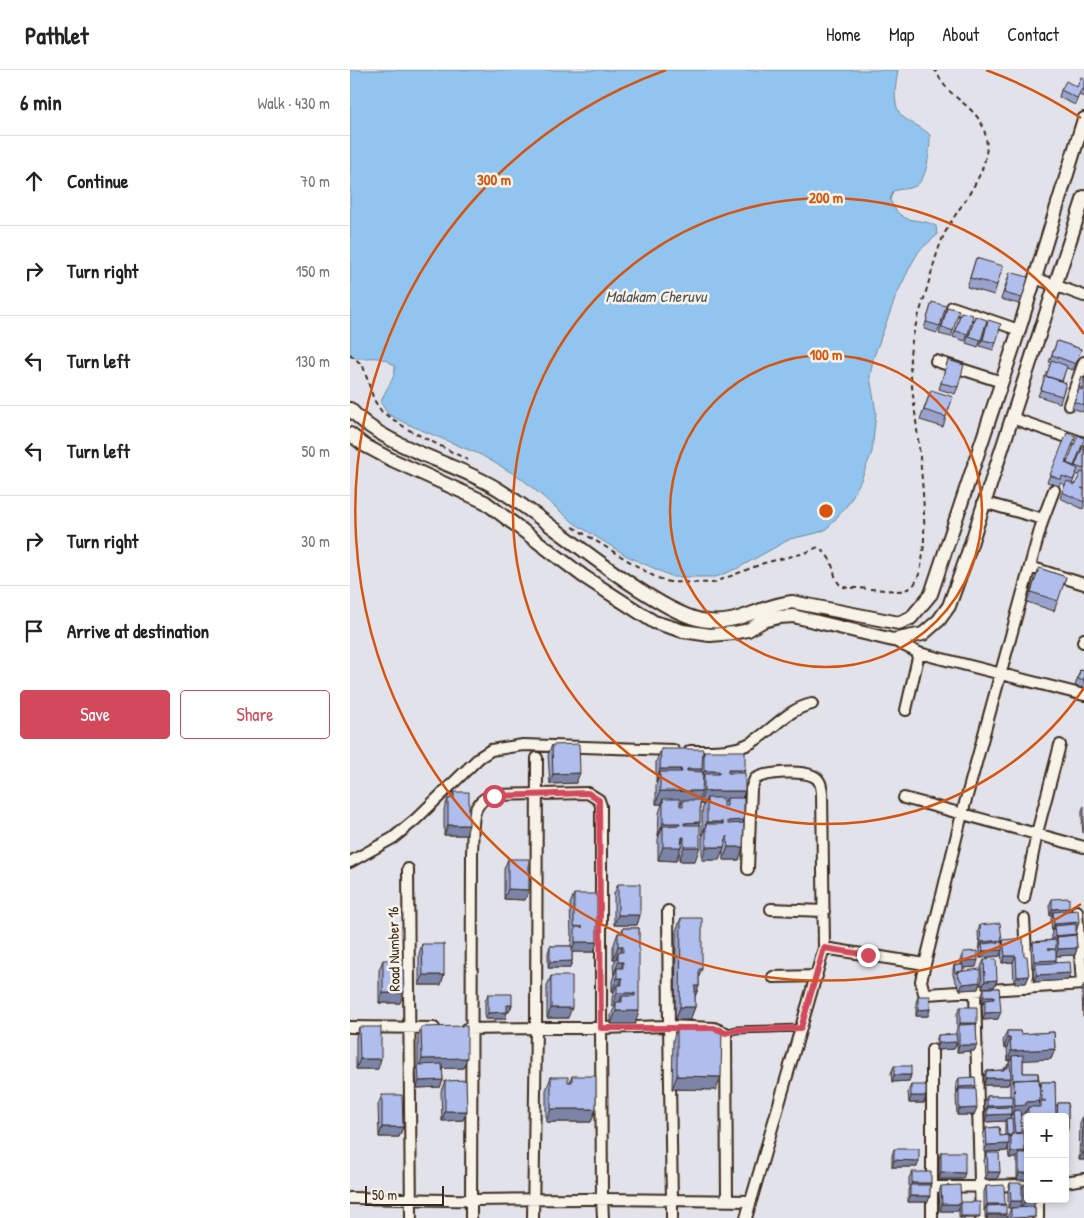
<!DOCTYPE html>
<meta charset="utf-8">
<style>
:root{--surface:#fff;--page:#f6f6f6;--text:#222;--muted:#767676;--line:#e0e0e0;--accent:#d1495b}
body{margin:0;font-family:"Patrick Hand",sans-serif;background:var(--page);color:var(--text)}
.controls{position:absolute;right:15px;bottom:15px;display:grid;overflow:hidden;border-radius:5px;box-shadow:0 2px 8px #0003}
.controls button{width:45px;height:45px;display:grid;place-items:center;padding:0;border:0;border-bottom:1px solid var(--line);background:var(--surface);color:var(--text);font:25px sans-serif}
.scale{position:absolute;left:15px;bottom:12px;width:79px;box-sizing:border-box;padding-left:5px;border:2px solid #3b2a1e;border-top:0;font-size:14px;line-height:18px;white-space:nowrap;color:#3b2a1e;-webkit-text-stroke:4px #f7f3e8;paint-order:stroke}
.stop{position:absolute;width:15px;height:15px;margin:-11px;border:4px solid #d1495b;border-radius:50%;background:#fff}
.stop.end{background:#d1495b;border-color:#fff;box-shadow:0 1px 5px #0008}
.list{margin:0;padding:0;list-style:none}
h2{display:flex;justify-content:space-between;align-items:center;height:65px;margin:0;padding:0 20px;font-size:21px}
h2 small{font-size:16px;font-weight:400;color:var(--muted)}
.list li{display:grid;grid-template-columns:32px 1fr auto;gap:15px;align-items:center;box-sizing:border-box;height:90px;padding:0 20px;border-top:1px solid var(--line)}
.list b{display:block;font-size:19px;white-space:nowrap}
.list em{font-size:16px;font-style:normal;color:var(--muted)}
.actions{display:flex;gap:10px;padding:15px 20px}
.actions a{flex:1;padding:11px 0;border:1px solid var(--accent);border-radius:5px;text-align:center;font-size:18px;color:var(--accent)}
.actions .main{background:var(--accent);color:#fff}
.icon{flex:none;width:28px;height:28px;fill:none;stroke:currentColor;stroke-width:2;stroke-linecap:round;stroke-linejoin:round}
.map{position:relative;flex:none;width:734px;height:1148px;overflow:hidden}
header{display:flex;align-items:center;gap:30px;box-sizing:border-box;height:70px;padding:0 25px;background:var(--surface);border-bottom:1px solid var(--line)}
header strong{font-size:24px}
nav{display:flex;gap:28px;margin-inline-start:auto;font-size:18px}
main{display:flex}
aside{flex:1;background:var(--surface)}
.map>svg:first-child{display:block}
</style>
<header>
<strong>Pathlet</strong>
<nav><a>Home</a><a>Map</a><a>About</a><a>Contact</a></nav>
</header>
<main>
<aside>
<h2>6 min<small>Walk · 430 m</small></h2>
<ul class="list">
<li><svg class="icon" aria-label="ahead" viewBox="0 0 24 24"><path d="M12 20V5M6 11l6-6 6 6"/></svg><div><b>Continue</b></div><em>70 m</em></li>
<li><svg class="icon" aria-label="right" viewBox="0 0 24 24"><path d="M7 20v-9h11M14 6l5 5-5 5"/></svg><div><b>Turn right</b></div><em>150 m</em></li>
<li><svg class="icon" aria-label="left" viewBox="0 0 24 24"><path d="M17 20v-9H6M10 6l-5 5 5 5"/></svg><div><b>Turn left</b></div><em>130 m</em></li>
<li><svg class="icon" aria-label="left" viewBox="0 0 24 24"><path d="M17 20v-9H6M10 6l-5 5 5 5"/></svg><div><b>Turn left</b></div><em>50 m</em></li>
<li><svg class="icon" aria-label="right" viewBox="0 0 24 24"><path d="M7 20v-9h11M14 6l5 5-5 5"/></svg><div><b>Turn right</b></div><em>30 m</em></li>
<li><svg class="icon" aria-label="arrive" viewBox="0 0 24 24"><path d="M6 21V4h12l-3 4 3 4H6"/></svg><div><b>Arrive at destination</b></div></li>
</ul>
<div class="actions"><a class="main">Save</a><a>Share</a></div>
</aside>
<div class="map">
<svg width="734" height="1148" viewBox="0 0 734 1148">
<rect width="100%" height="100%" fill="#e2e3ea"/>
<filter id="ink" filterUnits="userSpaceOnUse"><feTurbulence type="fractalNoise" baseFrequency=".02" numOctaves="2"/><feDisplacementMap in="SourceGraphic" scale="10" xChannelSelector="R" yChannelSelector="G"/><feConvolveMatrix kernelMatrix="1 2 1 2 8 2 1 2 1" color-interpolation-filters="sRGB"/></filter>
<g filter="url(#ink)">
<path fill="#91c5ef" stroke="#6f879b" d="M0 0H548C546 14 541 36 553 47 562 54 572 57 580 65 580 78 578 113 563 117 557 119 550 119 543 121L540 130C553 158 565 145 586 156L587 165 569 181 561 195 546 226 523 289 520 307 526 342 522 382 511 410 499 433 477 459 467 463 440 469 388 498 366 507H323L277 486 224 453 171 408 131 385 57 354 38 344 31 333C34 319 46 310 45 296 27 282 19 291 0 287Z"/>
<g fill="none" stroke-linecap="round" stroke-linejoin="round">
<defs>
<path id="service" d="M376 963 386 960 451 958"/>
<path id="minor" d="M685 208 734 226
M602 237 669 260
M586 291 652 312
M719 335 734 292
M662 348 734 373
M704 420 693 449 612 744 575 894 571 911 574 923 577 924 734 914
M633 432 693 449
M680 497 734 514
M543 570 569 583 556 640
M733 572 734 569
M569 583 734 625
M340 681C363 681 388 683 407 669 426 656 439 639 462 634
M554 728 734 777
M0 792 43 768 65 750 130 687 141 680 173 675 323 680
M58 799 61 1148
M674 828 687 763 710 675
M421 839 474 841
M318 841 319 956 364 958 376 963 377 1131
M727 841 732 914
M674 849 678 918
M474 878 575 894
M423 907 467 906
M625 922 631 1148
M0 957 84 958
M116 959 186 958 187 688
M582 980V1148
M715 1112 734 1109
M583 1117 678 1115
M0 1128C41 1128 82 1131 123 1130 189 1129 255 1128 322 1130L319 956 251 958 252 1128 253 1148
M688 1129V1148
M121 1148 122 782C124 760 117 731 144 725L238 723 249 730 251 736V958H186L183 1148
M322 1148V1130L401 1131
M396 1148 474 878 472 722C471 715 470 709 463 706 451 700 416 702 405 709L401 719 398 799"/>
<path id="tertiary" d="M0 339C36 379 103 391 148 419 197 450 241 489 290 520 309 532 330 545 351 550 389 557 406 536 442 532L549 553 561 548 581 524 669 260 734 49
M0 364 14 375 40 389 135 432 233 506 304 552 333 561 360 565 384 563 398 560 413 551 429 547 443 546 543 570 573 564 589 550 599 536 616 489 734 127"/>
</defs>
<use href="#service" stroke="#3b2a1e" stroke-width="9"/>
<use href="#minor" stroke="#3b2a1e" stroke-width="14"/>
<use href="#tertiary" stroke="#3b2a1e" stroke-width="16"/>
<path stroke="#3b2a1e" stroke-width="2" stroke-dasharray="5 4" stroke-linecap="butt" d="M0 284 13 296 24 330 32 342 59 360 118 390
M223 457 305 507 319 512 363 513 414 493 455 483 468 477C489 492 479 505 492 517L549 521C555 520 561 519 565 513 587 478 563 341 560 295 559 268 570 244 577 218 582 201 586 184 593 167 608 133 649 98 633 57 625 38 607 31 595 16 591 11 588 5 585 0"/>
<use href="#service" stroke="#f7f3e8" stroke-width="5"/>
<use href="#minor" stroke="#f7f3e8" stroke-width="10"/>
<use href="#tertiary" stroke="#f7f3e8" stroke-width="12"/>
</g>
<path fill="#97a3cd" stroke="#3b2a1e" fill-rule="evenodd" d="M734 8V27L729 25 725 35 709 27 711 20 727 17Z
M626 188 647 215 644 225 617 217Z
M660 202 672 228 669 234 651 229Z
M582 232 590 256 587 263 574 259Z
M597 237 603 261 601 267 589 264Z
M611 242 618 264 615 271 603 267Z
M625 246 631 270 628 277 616 273Z
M638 250 646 273 643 280 630 276Z
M707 271 731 279 723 300 716 298 712 312 716 313 710 333 688 326 701 293 699 292Z
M598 290 608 317 605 324 589 319Z
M732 307 734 308V339L733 342 722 338Z
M581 320 596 347 593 357 570 350Z
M734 368 723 397 724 398 734 374V437L733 439 710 428 715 415 710 413 709 416 697 412 700 405 715 393H716ZM726 404 730 405 725 415 722 414Z
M689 498 716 507 704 541 677 532Z
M730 600 734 601V618L725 616Z
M202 675 226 713 200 714 198 685Z
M311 679 353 686 354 681 394 703 393 753 389 790H373V781L369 790H352V767L353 765H352V741L354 734H350L349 755 345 791H329V782L326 791 308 790V769L309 766H308L309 743 312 734H306V715L307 712H306V692Z
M104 722 116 765H94V739L98 729 101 728Z
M734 736V763H733L732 753 733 750H732V740Z
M158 789 179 820 175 830 154 829V799Z
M268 814 290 845 287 855H264V824Z
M224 824 244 882H222V891L220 898H198V883L200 876H221L222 866H221L220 834Z
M702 829 719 838 718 841 727 859 726 865 727 878 725 885 706 886V890L705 892 721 903 718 910 684 912 683 900 684 898H682L681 878 683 872 702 870 701 849 702 846H700L699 836Z
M331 848 352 899 349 905V916L345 927V937L340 950H325L326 861Z
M630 855 652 870V874L653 870 674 886 679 906 676 913H664L663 892 652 893 651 882 650 886 630 888V878L629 879 628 861Z
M273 858H289L285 954H261V945L265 936H262V928L264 921H262V911L264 905 263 895 266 889H263V877L268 863H271Z
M72 874 91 915H69V884Z
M613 882 626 897 613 898V901L630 912 628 919 610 920 604 908V906H603V899L604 895H611V888Z
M33 890 50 933H29V900Z
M634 890 647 910 644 917 632 918 631 897Z
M201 906 218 948H197V916Z
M734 914V947H733L732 919Z
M634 918H649L648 949 633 950 632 936 633 933H632V925Z
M138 924 162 935 159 942H157L155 949H135V931Z
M568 926 580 939 578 946H566V933Z
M610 937 627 953 626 956 627 975 624 981 607 982V972L604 979 586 980V972L588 965 606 966V962L607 958V944Z
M9 957 28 999H6V967Z
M71 957 113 998H92L93 1010 90 1017 67 1018 66 1001 68 996V967Z
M327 957 366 1020 322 1019 323 970Z
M657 961H670L671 964 704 962 705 979 701 989 673 990V1003H688L690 1017 691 1012H705V1038L708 1033H718V1058L716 1065 715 1047H678V1057H675V1044L676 1041 674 1042 672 1045H670L672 1062 671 1064 674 1063 675 1081 674 1083H677L678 1073V1110H667V1088H659L658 1076 657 1081 634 1082 633 1065 636 1058 649 1057 650 1066 655 1065V1051L635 1052V1042L634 1033 637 1026H660V1010L658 1015H634V1007L636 1001 653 1000 654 998H656L658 994H659L660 991H658L657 978H654L653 971Z
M544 996 561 1005 559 1011 542 1012 541 1003Z
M222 1006 246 1039 241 1052H196V1020L201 1007 220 1012Z
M609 1008 624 1019V1045H607L606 1026 607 1023 606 1015Z
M95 1011 117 1041 113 1050 92 1051 91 1021Z
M561 1015 574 1033H559L558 1022Z
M32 1025 53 1057 49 1067H29L28 1035Z
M733 1046 734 1090H729L730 1053Z
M544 1079 567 1097H542V1086Z
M591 1082 613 1109H589V1089Z
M637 1083 650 1102 647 1109H635L634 1090Z
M562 1102 581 1113 578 1132H558V1121L559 1117V1108Z
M660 1113 672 1118 674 1114 684 1137H685V1148H658V1145L661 1138H671V1134L670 1138H658V1120Z
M591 1116 611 1134 629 1148H609V1139L608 1141H590L589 1122Z
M636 1116 655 1134 654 1135 656 1144 655 1146 657 1148H635V1141H634V1122Z"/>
<path fill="#7b85a7" stroke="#3b2a1e" d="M310 699H331L327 712 310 702 307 712H306Z
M337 699H352L348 712H332Z
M378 700H395L390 713H373Z
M354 701H369L364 714 354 704 350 714H349Z
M230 703 226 713 200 714 203 704Z
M310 721H352L347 735 333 730 331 734H313V729L312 734H306Z
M354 721H395L390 734 377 728 374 734H357V728L354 734H349Z
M394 750 389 763 373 764 378 751Z
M350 752 345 766H329L334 753Z
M357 752H373L368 765 356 754 353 765H352Z
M313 753H330L325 766 313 756 309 766H308Z
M98 755H119L116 765H94Z
M332 767H334L326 791 308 790 313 777Z
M334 777H350L345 791H329Z
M356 777H374L369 790H352Z
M378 777H393L389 790H373Z
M158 819 179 820 175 830 154 829Z
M719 838 717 845 703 842 702 846H700L702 839Z
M268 845H290L287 855H264Z
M729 852 727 859 704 861V856L702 861 704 854Z
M726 864 724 871 707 867 705 872H702L705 866Z
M652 870 650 877 632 874 630 878 629 879 631 872Z
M225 872H247L244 882H221Z
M268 876H273L268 888V882L266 889H263Z
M727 878 725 885 705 886 708 879Z
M652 880 650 886 630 888 633 881Z
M655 886H666L663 892 652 893Z
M628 890 626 897 611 898 613 891Z
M706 890 704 896 686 894 684 898H682L684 891Z
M222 891 220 898H198L200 892Z
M268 892H273L269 905 267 898 264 905Z
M721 903 718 910 684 912 686 905Z
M73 905H94L91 915H69Z
M679 906 676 913H664L667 907Z
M267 908H272L268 921 267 915 264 921H262Z
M647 910 644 917 632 918 635 911Z
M630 912 628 919 610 920 613 914Z
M345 916H349L344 929Z
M33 923H54L50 933H29Z
M267 923H285L280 936 272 932V926L268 936 266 932 265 936H262Z
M634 926H644L642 933 635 930 633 933H632Z
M157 935H162L159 942H155Z
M330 937H345L340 950H325Z
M201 938H222L218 948H197Z
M580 939 578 946H566L568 940Z
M266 941H289L285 954H261Z
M157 942 155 949H135L138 943Z
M651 942 648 949 633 950 635 943Z
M610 953H627L625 959 609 957Z
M657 968H660L657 978H654Z
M607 972 604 979 586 980 588 973Z
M609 975H627L624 981 607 982Z
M705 979 701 989 662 991V986L660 991H658L661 981Z
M117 988 113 998 68 999 72 989Z
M10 989H31L28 999H6Z
M544 1005H561L559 1011 542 1012Z
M327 1006 371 1007 366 1020 322 1019Z
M636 1008H661L658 1015H634Z
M93 1010 90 1017 67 1018 69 1011Z
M626 1016 623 1022 609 1019 607 1023 609 1017Z
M561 1026H576L574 1033H559Z
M690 1031 687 1041 678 1037 676 1041 674 1042 672 1045 664 1046 663 1041 661 1046 665 1036 676 1032Z
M663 1035 660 1042 637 1038 635 1042 637 1036Z
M627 1038 624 1045H607L609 1039Z
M201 1039H246L241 1052H196Z
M95 1041H117L113 1050 92 1051Z
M661 1044 659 1051 656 1049 655 1051 635 1052 637 1045Z
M32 1057H53L49 1067H29Z
M715 1058H718L716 1065H715Z
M659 1074 657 1081 634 1082 637 1075Z
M675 1081 672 1088 669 1083 667 1088H659L661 1082Z
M732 1083H734V1090H729Z
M544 1090 569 1091 567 1097H542Z
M591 1102 615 1103 613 1109H589Z
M638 1102H650L647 1109H635Z
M669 1103H678V1110H667Z
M562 1113H581L578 1120 560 1118Z
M560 1126H580L578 1132H558Z
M661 1131H672L670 1138H658Z
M686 1131 683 1138H671L674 1132Z
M592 1134H611L608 1141H590Z
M637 1134H655L653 1140 637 1136 634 1141Z
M637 1144H656L655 1148 637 1146 636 1148Z
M611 1146H630L629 1148H610Z"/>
<path fill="#b0beee" stroke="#3b2a1e" d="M731 7 734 8V20L732 19 727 28 711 20 716 11 727 17Z
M626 188 653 196 647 215 620 208Z
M660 202 678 207 672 228 654 223Z
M582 232 596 236 590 256 576 252Z
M597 237 609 240 603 261 592 257Z
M611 242 623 245 618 264 605 261Z
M625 246 637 250 631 270 619 266Z
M638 250 651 254 646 273 633 270Z
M707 271 731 279 726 294 702 285Z
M598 290 614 295 608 317 591 313Z
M702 290 717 296 712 311 696 306Z
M695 306 716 313 712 326 691 320Z
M732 307 734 308V319L729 317Z
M729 319 734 320V335L724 332Z
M581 320 603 327 596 347 574 340Z
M717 363 726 366 715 393 728 399 723 410 712 406 711 410 700 405Z
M728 365 734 368V370L724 396 717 393Z
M734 374V399L725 396Z
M731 402 734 403V419L731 418 734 419V432L712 422 717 411 725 415Z
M689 498 716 507 708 531 681 522Z
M730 600 734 601V611L728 609Z
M229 674 230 703 203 704 202 675Z
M311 679H353L352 699H337V701L353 702 352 721H310V702H332L331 699H310Z
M354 681H395V700H378V703H395V721H354V704H369V701H354Z
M104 722H119V755H98V729L104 728Z
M357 728H373V736H377V728H394V750L378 751V754L394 753 393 777H378L377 766 374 777H356V754H373V752H357Z
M313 729H330V736H333V730H350V752L334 753V755H350V777H334V767H332L331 777H313V756L330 755V753H313Z
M158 789H179V820L158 819Z
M268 814H290V845H268Z
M224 824H247V872H225V857H233L224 856Z
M719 828V838L702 839V829Z
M728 840 729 852 704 854 703 842Z
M331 848H352V899H349V916H345V937H330Z
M650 853 652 870 631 872 630 855Z
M726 854V864L705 866 704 856Z
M273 858H289V941H266V932H272V926H285V923H267V915H272V908H267V898H273V892H268V882H273V876H268V863H273Z
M726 865 727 878 708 879 707 867Z
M673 868 674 886H677L679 906 667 907 666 886H655L653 870Z
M706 870V879H698L706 880V890L684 891 683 872Z
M652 872V880L633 881 632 874Z
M72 874H94V905H73Z
M200 876H222V891L200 892Z
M628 881V890L613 891V882Z
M646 889 647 910 635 911 634 890Z
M33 890H53L54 923H33Z
M720 892 721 903 686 905V894Z
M604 895H613V901L605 903Z
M630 899V912L613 914 606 902Z
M201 906H222V938H201Z
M634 918H649L651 942 635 943V930L644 929V926H634Z
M138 924H162V935H157V942L138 943Z
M568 926H580V939L568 940Z
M610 937H627V953H610Z
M626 954 627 975H609V955Z
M117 956V988L72 989 71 957Z
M9 957H31V989H10Z
M327 957 372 958 371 1007 327 1006Z
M657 961H670L671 964 704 962 705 979 661 981 660 968H657Z
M606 964 607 972 588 973V965Z
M673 985V1003H688V1009L664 1010 663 1013 662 986Z
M92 994 93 1010 69 1011 68 995Z
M658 994H660L661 1008H636V1001L654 1000V998H658Z
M544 996H561V1005H544Z
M222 1006H246V1039H201V1007H218V1012H222Z
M625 1007 626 1016 609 1017V1008Z
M689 1009 690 1031 676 1032V1035L665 1036 664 1010Z
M116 1010 117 1041H95V1011Z
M691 1012H705L706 1047H678V1037H691V1031H696L692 1030Z
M561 1015H576V1026H561Z
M609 1019H626L627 1038 609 1039Z
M32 1025H52L53 1057H32Z
M637 1026H663V1035L637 1036Z
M708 1033H718V1058H715V1047H707Z
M661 1037V1044L637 1045V1038Z
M670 1040 672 1062 665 1063 663 1041Z
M733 1046H734V1083H732Z
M662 1048 663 1064H661L660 1067H659V1065H657L656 1049Z
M649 1057 650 1066 659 1065V1074L637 1075 636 1058Z
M674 1063 675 1081 661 1082V1064Z
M544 1079H569V1091L544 1090Z
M591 1082H615V1103L591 1102Z
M637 1083H649L650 1102H638Z
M669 1083H678V1103H669Z
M562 1102H581V1113H562Z
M660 1113H672V1131H661Z
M674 1114H678V1129H686V1131L674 1132Z
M560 1115H580V1126H560Z
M610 1115 611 1134H592L591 1116Z
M654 1115 655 1134H637L636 1116Z
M611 1132H630V1146H611Z
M656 1135V1144H637V1136Z
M685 1137V1147L661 1148V1138Z
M637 1146H657V1148H637Z"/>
</g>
<g fill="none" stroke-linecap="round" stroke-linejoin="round" filter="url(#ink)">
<path stroke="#d1495b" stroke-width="6" d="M144 726 238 723 249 730 251 958H364L376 963 386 960 451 958 474 878 518 885"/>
</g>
<g fill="none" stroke="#d7540e" stroke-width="2.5">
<circle cx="476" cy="441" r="156"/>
<path d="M734 618A313 313 0 1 1 734 264"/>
<path d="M731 834A469 469 0 1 1 316 0M636 0A469 469 0 0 1 731 48"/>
</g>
<g text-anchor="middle" stroke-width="5" stroke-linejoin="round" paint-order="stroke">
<g font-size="15" fill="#3b2a1e" stroke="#f7f3e8">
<text transform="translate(44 879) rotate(-91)" y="5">Road Number 16</text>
</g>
<g font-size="16" font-style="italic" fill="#505152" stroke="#f7f3e8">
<text x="306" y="232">Malakam Cheruvu</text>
</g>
</g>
<circle cx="476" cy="441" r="8" fill="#d7540e" stroke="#f7f3e8" stroke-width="2.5"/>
<g font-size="15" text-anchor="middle" font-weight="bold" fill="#d7540e" stroke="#f7f3e8" stroke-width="5" stroke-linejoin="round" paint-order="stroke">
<text x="144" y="115">300 m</text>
<text x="476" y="133">200 m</text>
<text x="476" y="290">100 m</text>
</g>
</svg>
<div class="controls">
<button>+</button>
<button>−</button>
</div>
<div class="scale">50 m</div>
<div class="stop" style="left:144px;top:726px"></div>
<div class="stop end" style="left:518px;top:885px"></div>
</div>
</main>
